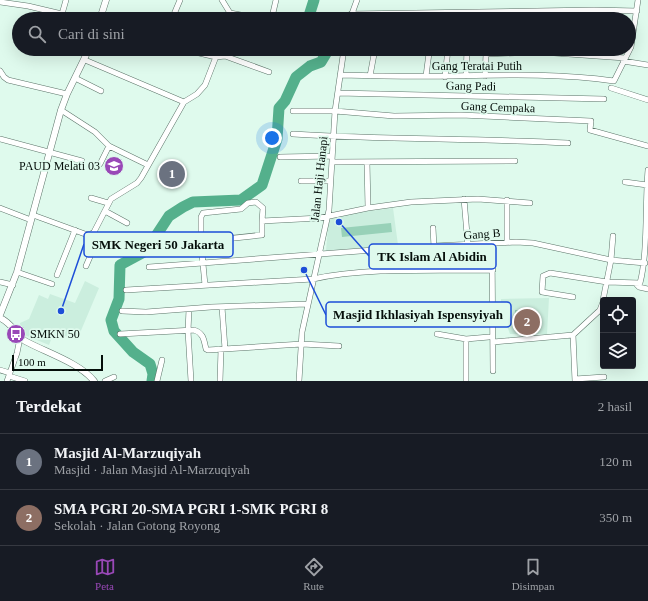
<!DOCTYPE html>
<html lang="id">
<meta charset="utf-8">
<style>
:root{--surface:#171b24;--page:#242831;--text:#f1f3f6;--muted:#9ea1a6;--line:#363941;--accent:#9948b7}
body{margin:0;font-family:"Times New Roman",serif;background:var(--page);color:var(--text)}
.controls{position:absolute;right:12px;bottom:12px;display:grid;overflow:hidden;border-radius:4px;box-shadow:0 4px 16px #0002}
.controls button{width:36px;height:36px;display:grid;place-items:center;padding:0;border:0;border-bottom:1px solid var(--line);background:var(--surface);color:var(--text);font:20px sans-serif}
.scale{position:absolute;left:12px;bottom:10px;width:91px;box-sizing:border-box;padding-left:4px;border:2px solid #050e0a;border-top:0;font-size:11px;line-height:14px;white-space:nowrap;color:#050e0a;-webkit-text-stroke:3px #dffaed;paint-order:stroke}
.you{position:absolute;left:272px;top:138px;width:14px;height:14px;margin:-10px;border:3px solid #fff;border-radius:50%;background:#1a73e8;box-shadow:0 0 0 6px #1a73e833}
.badge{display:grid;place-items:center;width:26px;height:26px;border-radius:50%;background:var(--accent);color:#fff;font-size:13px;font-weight:700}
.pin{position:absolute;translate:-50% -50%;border:2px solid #fff;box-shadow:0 1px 4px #0006}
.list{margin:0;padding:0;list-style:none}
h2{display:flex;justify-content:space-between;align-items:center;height:52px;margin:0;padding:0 16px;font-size:17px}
h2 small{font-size:13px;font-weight:400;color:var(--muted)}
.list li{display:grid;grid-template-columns:26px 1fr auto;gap:12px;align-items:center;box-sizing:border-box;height:56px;padding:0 16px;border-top:1px solid var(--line)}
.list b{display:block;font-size:15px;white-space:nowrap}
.list p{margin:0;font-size:13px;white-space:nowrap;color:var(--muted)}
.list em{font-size:13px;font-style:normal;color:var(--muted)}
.icon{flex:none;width:22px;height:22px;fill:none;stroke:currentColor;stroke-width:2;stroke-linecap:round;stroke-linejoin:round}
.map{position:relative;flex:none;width:648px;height:381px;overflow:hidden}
.search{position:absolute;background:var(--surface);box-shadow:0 4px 16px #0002;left:12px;right:12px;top:12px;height:44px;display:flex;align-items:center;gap:10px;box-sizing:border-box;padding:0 14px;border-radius:22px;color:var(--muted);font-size:15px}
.sheet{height:164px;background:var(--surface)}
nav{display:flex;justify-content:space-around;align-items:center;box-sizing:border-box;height:56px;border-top:1px solid var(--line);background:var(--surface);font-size:11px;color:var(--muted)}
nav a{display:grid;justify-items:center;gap:2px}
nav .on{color:var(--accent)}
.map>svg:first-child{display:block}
</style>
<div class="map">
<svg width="648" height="381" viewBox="0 0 648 381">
<rect width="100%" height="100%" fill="#dffaed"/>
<path fill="#cbeede" d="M393 208 398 245 326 251 329 216Z
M85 281 99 288 77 340 54 332 49 345 22 334 20 323 29 319 39 295 48 299 50 294 75 303Z
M549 298 547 334H510L501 310V299Z"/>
<path fill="#98d1b8" d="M391 223 392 232 342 237 341 228Z
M515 310H534L535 332H520L519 316H515Z"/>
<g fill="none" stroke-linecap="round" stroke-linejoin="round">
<path stroke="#54b08c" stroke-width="11" d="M308 19 314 0
M152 381 153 374 150 364 133 352 114 331 111 320 119 299 120 265 146 251 169 216 183 207 193 202 241 200 262 185 277 139 279 108 285 101 296 77 310 66 321 62 327 52 326 49"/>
<defs>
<path id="minor" d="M222 0 230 13 231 19
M0 2 28 6 83 19
M230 13 262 19
M62 14 66 0
M351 14 594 10 637 11
M172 19 180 0
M269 19 272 17 276 0
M350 19 357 0
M182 49 216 57 225 56 269 72
M85 60 184 102
M623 61 648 65
M0 71 4 77 8 80 67 94
M340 75C375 76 411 77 447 76 502 75 559 73 614 81L631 47 638 0
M370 76 375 49
M426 76 429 53
M466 76 467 49
M485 76 486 54 540 52 625 58
M445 77 448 49
M75 78 101 91
M611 88 648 100
M338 93 604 99
M61 110 95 132 109 146 148 165
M293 111H335L394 116 461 115 591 121 590 130 648 146
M293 134C384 140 476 138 568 143
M0 139 82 161
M280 157 332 156
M332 162 515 161
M367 162 368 208
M100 164 109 146
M301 181H330
M625 182 647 185
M91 198 108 203
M464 199 468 246
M507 200V243
M0 208 31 220
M105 211 127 223
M33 215 85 234H91L94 232 111 199 137 183 141 178 184 102 197 94 205 85 219 49
M433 228 434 247
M492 244 493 371
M159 246 262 235V221L320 218 368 208 411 202 478 199 530 203
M86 266 96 243 91 234
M149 267 413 247 516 242 533 243 611 260 645 263
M17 272 52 284
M57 275 75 230
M0 282 13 285
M205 285 201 243V217L203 213 241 209 248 203 256 202 263 208 262 221
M637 285 639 287 648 289
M126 290 313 279C368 267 436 271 493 270
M573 297 542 292 543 276 550 273 607 282 640 283C648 253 645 204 648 170
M603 300 611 260 613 236
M222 307 225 349
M189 309 188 331 191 381
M122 311 146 312 211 307 307 304
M120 334 194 330C204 333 204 341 206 349L208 350 302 344 339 346
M437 334 466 339V381
M466 339 489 337
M493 342 573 335
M0 370 10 373
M9 376 25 381
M575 379 604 377
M7 381 17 353 20 338
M105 381 114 377
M157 381 162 360
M220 381 221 349
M299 381 302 332 329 210 335 111 344 49
M575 381 573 335 600 310 603 302"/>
<path id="tertiary" d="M100 19 106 0
M0 315 17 272 61 110 67 94 89 49
M0 318C12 323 15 334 25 341 45 352 80 363 94 381"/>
</defs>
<use href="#minor" stroke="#5c7469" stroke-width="6"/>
<use href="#tertiary" stroke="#5c7469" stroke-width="7"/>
<use href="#minor" stroke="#fff" stroke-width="5"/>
<use href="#tertiary" stroke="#fff" stroke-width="6"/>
</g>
<defs>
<symbol id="school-disc" viewBox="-11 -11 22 22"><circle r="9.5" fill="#9948b7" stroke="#dffaed"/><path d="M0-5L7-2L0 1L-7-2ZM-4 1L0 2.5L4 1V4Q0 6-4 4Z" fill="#fff"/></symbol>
<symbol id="bus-disc" viewBox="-11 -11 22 22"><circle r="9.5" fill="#9948b7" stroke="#dffaed"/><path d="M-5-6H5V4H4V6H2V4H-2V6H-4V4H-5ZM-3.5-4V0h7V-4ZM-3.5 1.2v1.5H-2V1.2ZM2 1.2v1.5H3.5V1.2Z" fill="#fff"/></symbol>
</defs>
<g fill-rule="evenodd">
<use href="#school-disc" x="103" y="155" width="22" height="22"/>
<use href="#bus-disc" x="5" y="323" width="22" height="22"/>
</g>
<g text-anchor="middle" stroke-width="3.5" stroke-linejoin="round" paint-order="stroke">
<g font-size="12" fill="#050e0a" stroke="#dffaed">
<text x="477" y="70">Gang Teratai Putih</text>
<text transform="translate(471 86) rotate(1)" y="4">Gang Padi</text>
<text transform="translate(498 107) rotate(2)" y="4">Gang Cempaka</text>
<text transform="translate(319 179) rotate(-84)" y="4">Jalan Haji Hanapi</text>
<text transform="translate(482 234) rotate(-4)" y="4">Gang B</text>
</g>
<g font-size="12" fill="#050e0a" stroke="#dffaed" text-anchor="end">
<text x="100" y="170">PAUD Melati 03</text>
<text x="30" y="338" text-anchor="start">SMKN 50</text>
</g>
</g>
<path fill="none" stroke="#1d4ed8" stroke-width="1.5" d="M61 311L84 244M339 222L369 256M304 270L326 315"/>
<g fill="#1d4ed8" stroke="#dffaed" stroke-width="1.5">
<circle cx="61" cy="311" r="4"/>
<circle cx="339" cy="222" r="4"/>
<circle cx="304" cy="270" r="4"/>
</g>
<g fill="#dffaed" stroke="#1d4ed8" stroke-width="1.5">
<rect x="84" y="232" width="149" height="25" rx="4"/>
<rect x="369" y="244" width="127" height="25" rx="4"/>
<rect x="326" y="302" width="185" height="25" rx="4"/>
</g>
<g font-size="13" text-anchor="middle" font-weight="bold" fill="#050e0a">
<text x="158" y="249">SMK Negeri 50 Jakarta</text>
<text x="432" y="261">TK Islam Al Abidin</text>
<text x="418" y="319">Masjid Ikhlasiyah Ispensyiyah</text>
</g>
</svg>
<div class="controls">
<button><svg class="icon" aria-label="locate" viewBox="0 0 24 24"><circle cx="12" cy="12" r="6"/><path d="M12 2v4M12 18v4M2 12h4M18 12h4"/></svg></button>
<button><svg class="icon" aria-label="layers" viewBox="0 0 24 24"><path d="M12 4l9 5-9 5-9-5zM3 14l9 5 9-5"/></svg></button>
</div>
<div class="scale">100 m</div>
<div class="you"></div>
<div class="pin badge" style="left:172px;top:174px;background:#6b7280">1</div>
<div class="pin badge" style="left:527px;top:322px;background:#8d6e63">2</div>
<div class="search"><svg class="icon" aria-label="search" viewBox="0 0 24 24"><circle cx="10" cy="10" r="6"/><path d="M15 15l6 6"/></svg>Cari di sini</div>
</div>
<section class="sheet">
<h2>Terdekat<small>2 hasil</small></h2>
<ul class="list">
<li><span class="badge" style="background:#6b7280">1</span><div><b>Masjid Al-Marzuqiyah</b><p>Masjid · Jalan Masjid Al-Marzuqiyah</p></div><em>120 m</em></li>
<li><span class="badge" style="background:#8d6e63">2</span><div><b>SMA PGRI 20-SMA PGRI 1-SMK PGRI 8</b><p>Sekolah · Jalan Gotong Royong</p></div><em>350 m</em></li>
</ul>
</section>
<nav>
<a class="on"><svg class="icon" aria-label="map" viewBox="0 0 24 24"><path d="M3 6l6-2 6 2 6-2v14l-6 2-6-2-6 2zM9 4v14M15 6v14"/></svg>Peta</a>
<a><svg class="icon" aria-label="directions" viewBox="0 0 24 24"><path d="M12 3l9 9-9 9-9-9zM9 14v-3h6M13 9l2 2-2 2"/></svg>Rute</a>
<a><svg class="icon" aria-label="saved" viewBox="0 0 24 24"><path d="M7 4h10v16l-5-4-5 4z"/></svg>Disimpan</a>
</nav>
